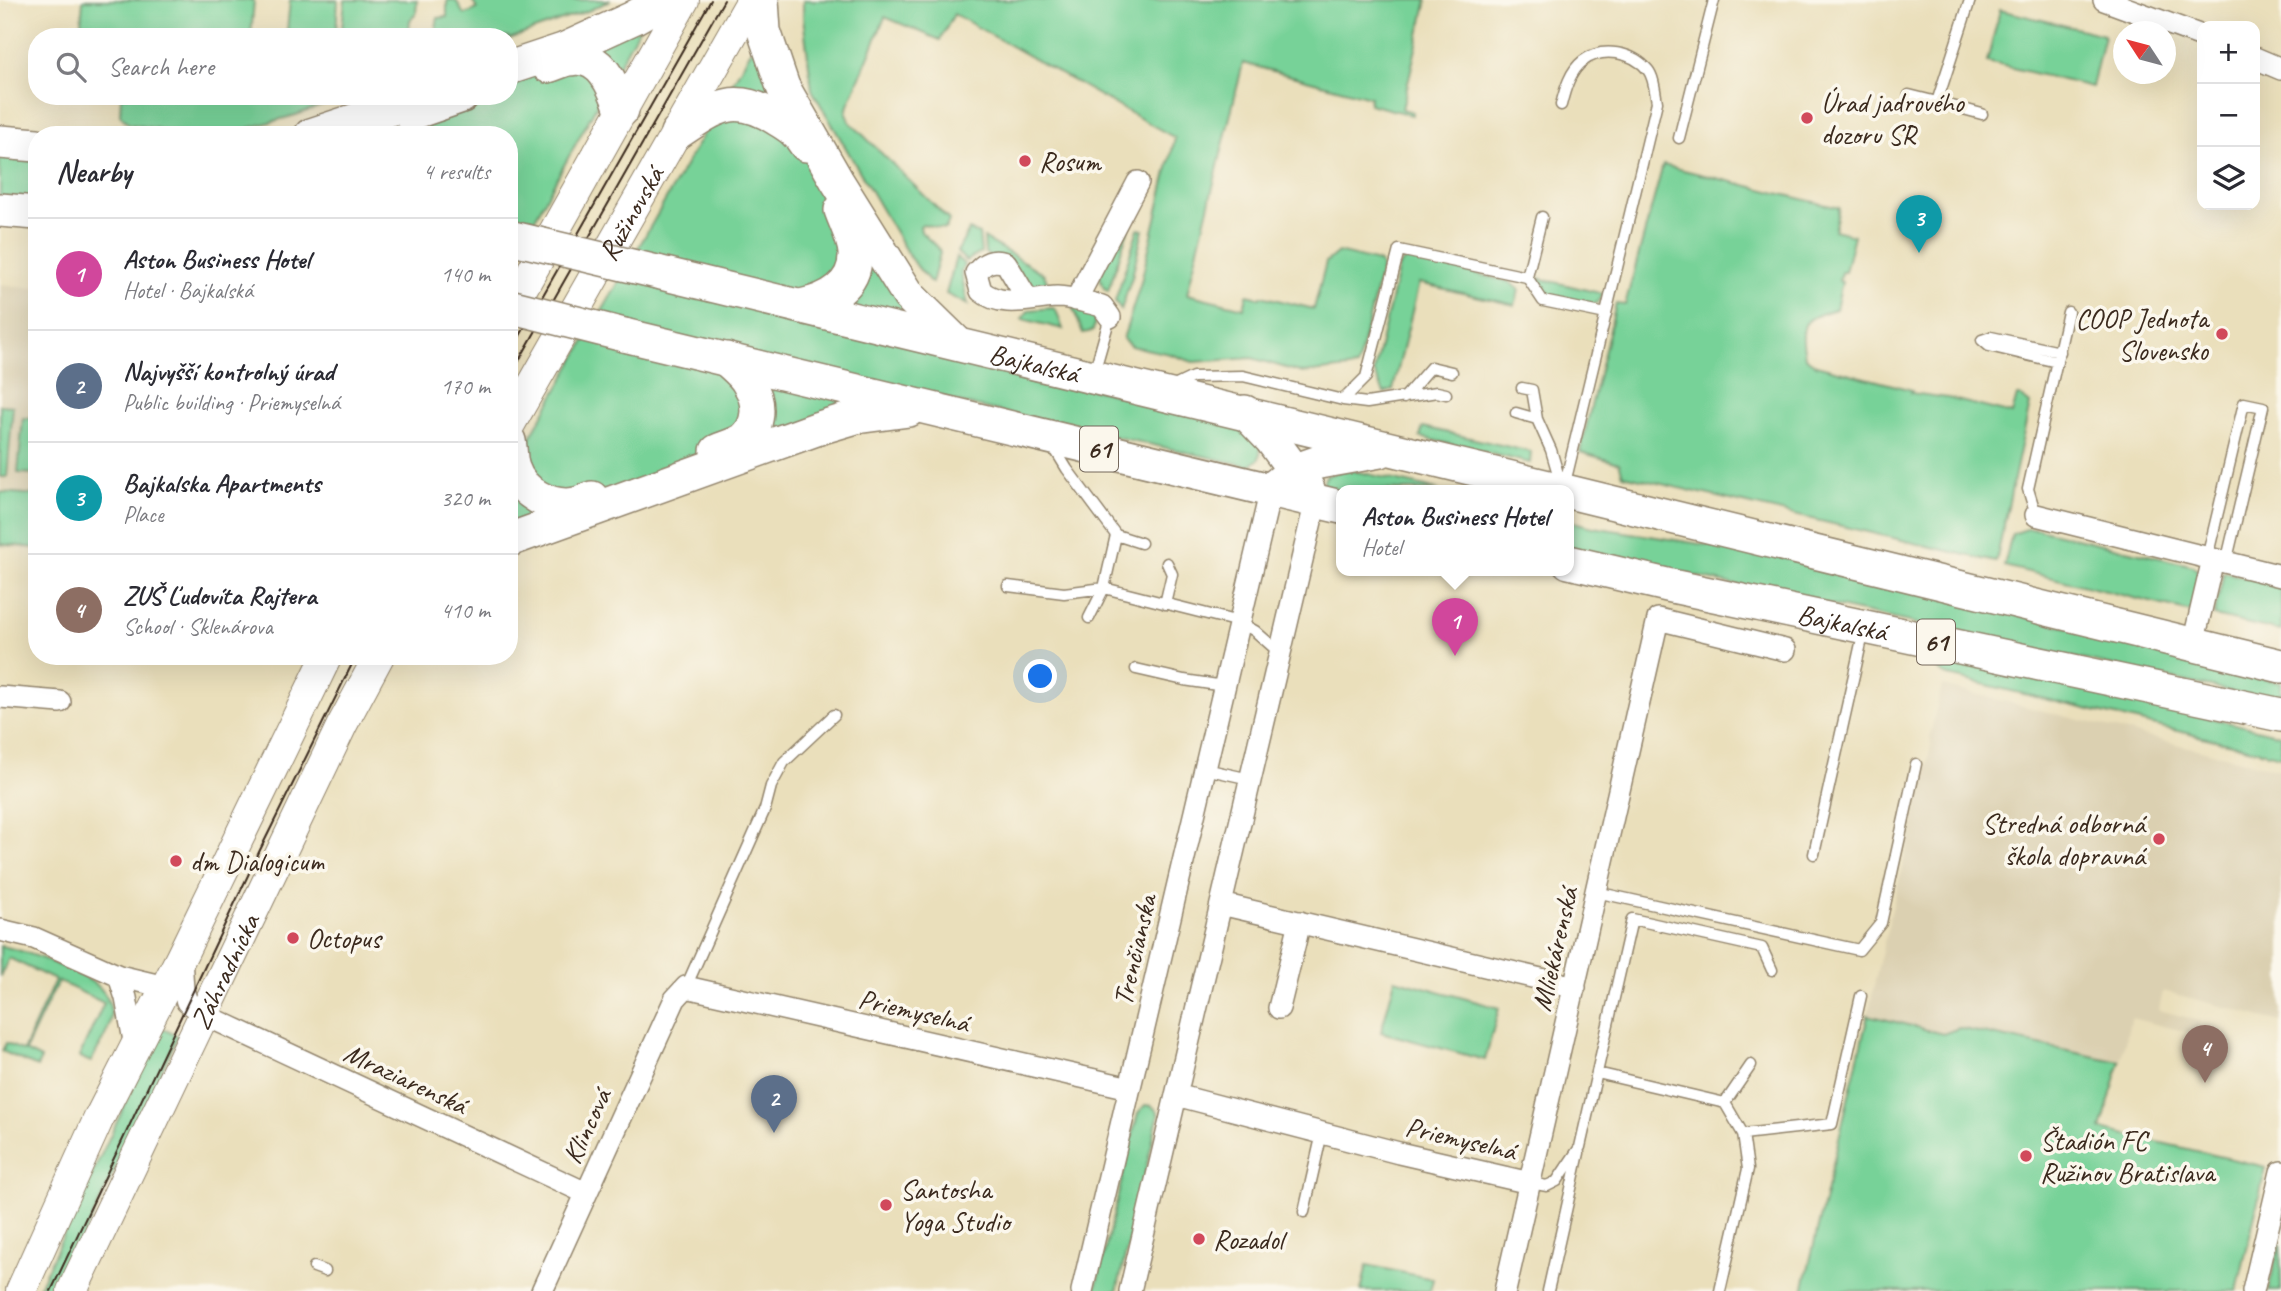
<!DOCTYPE html>
<meta charset="utf-8">
<style>
:root{--surface:#fff;--page:#f2f2f3;--text:#2b2b33;--muted:#7c7c81;--line:#e1e1e2;--accent:#b45309}
body{margin:0;font-family:Caveat,sans-serif;background:var(--page);color:var(--text)}
.controls{position:absolute;right:21px;top:21px;display:grid;overflow:hidden;border-radius:14px;box-shadow:0 7px 28px #0002}
.controls button{width:63px;height:63px;display:grid;place-items:center;padding:0;border:0;border-bottom:2px solid var(--line);background:var(--surface);color:var(--text);font:35px sans-serif}
.compass{position:absolute;left:2113px;top:21px;width:63px;height:63px;border-radius:50%;background:var(--surface);box-shadow:0 7px 28px #0002;rotate:306deg}
.you{position:absolute;left:1041px;top:677px;width:24px;height:24px;margin:-18px;border:5px solid #fff;border-radius:50%;background:#1a73e8;box-shadow:0 0 0 10px #1a73e833}
.badge{display:grid;place-items:center;width:46px;height:46px;border-radius:50%;background:var(--accent);color:#fff;font-size:23px;font-weight:700}
.pin{position:absolute;translate:-50% -58px;filter:drop-shadow(0 2px 4px #0008)}
.pin::after{content:'';position:absolute;top:37px;width:24px;height:21px;background:inherit;clip-path:polygon(0 0,100% 0,50% 100%)}
.popup{position:absolute;left:1336px;top:485px;width:238px;height:91px;box-sizing:border-box;display:grid;place-content:center;border-radius:14px;background:var(--surface);filter:drop-shadow(0 2px 5px #0005);font-size:23px;white-space:nowrap;color:var(--muted)}
.popup b{font-size:26px;color:var(--text)}
.popup::after{content:'';position:absolute;left:50%;top:100%;margin-left:-14px;border:14px solid transparent;border-top-color:var(--surface)}
.list{margin:0;padding:0;list-style:none}
h2{display:flex;justify-content:space-between;align-items:center;height:91px;margin:0;padding:0 28px;font-size:30px}
h2 small{font-size:23px;font-weight:400;color:var(--muted)}
.list li{display:grid;grid-template-columns:46px 1fr auto;gap:21px;align-items:center;box-sizing:border-box;height:112px;padding:0 28px;border-top:2px solid var(--line)}
.list b{display:block;font-size:26px;white-space:nowrap}
.list p{margin:0;font-size:23px;white-space:nowrap;color:var(--muted)}
.list em{font-size:23px;font-style:normal;color:var(--muted)}
.icon{flex:none;width:38px;height:38px;fill:none;stroke:currentColor;stroke-width:2;stroke-linecap:round;stroke-linejoin:round}
.map{position:relative;flex:none;width:2281px;height:1291px;overflow:hidden}
.search{position:absolute;background:var(--surface);box-shadow:0 7px 28px #0002;left:28px;top:28px;width:490px;height:77px;display:flex;align-items:center;gap:18px;box-sizing:border-box;padding:0 24px;border-radius:28px;color:var(--muted);font-size:26px}
.panel{position:absolute;background:var(--surface);box-shadow:0 7px 28px #0002;left:28px;top:126px;width:490px;height:539px;border-radius:28px}
.map>svg:first-child{display:block}
</style>
<div class="map">
<svg width="2281" height="1291" viewBox="0 0 2281 1291">
<rect width="100%" height="100%" fill="#fbf7ec"/>
<filter id="ink" filterUnits="userSpaceOnUse"><feTurbulence type="fractalNoise" baseFrequency=".0143" numOctaves="2"/><feDisplacementMap in="SourceGraphic" scale="14" xChannelSelector="R" yChannelSelector="G"/><feConvolveMatrix kernelMatrix="1 2 1 2 8 2 1 2 1" color-interpolation-filters="sRGB"/></filter>
<filter id="wash" filterUnits="userSpaceOnUse"><feTurbulence type="fractalNoise" baseFrequency=".00686" numOctaves="4" result="noise"/><feDisplacementMap in="SourceGraphic" scale="28" xChannelSelector="R" yChannelSelector="G"/><feGaussianBlur stdDeviation="1.57" result="paint"/><feColorMatrix in="noise" values="0 0 0 0 0 0 0 0 0 0 0 0 0 0 0 0 0 1.4 0 .05"/><feComposite in="paint" operator="in"/></filter>
<g filter="url(#wash)">
<rect width="100%" height="100%" fill="#eadfbb"/>
<path fill="#dbd0b1" d="M0 285 37 288V550L0 547Z
M1942 686 2281 770V1022L2163 991 2159 1010 2200 1021 2196 1034 2131 1018 2120 1062 1959 1028 1943 1034 1868 1015 1878 967 1924 777 1931 746 1930 735Z"/>
<path fill="#77d298" stroke="#597e5b" stroke-width="2" d="M83 0H254L251 37H80Z
M290 0H338L336 35 287 31Z
M345 0H417L416 14 410 20 409 32 413 37H341Z
M447 0H456L464 15 477 9 472 0H611L590 10 509 39V37H434L438 18 447 17Z
M803 0H1427L1402 109 1413 112 1412 115 1369 104 1370 97 1243 63 1187 294 1244 308 1247 295 1260 298 1261 296 1314 309 1326 262 1338 252 1379 262 1382 267 1357 367 1303 373 1252 358 1193 362 1170 354 1131 346 1123 339 1141 282 1175 138 954 14 940 40 885 17 848 105 846 113 849 121 949 220 946 228 944 229 923 224 920 226 921 232 939 249 940 253 932 283 930 282 910 258 812 90 803 17Z
M2000 10 2104 35 2092 87 1987 62Z
M643 21 509 266V135H332L439 96H509V71Z
M757 40 938 351 1238 424 1261 446 1259 459 1249 466 907 391 509 534V474Z
M121 96H349L296 115 223 135H195L129 124 120 115Z
M0 154 37 157V199L0 196Z
M1663 165 1839 208 1834 230 1854 235 1845 272H1841L1839 281 1842 282 1836 309C1806 319 1798 319 1805 357L1816 365 1912 390 1911 393 1948 398 2012 414 2017 396H2020L2030 404 1996 562 1623 475 1619 463 1580 452 1616 304 1625 305Z
M1128 220 1131 221 1108 291 1104 288 1099 275Z
M1138 229 1143 230 1132 277 1121 310 1115 301Z
M969 230 979 234 981 253 966 261 957 252Z
M984 238 1044 274 1048 285H1028L985 253Z
M956 257 964 264 961 273 968 305 946 294Z
M1413 258 1510 282 1519 290 1515 305 1419 283 1393 390 1384 393 1374 372 1399 266 1405 260Z
M1538 278 1604 294 1597 303C1582 308 1551 300 1540 289Z
M1072 306 1093 311 1095 319 1093 331 1083 333Z
M1053 308 1056 310 1063 329 1022 319 1029 310Z
M0 405 13 406 7 477H0Z
M23 418 37 419V474L18 473Z
M1423 427 1531 452 1530 463 1420 437Z
M1345 469 1439 490H1341V495L1333 493 1323 483 1326 476Z
M0 492 37 495V548L0 544Z
M1569 521 1593 527 1789 558 2078 630 2281 683V702L1569 549Z
M2027 529H2038L2194 566 2199 573 2191 612 2004 566 2012 534Z
M2224 572 2281 586V631L2214 616Z
M1918 648 2281 735V756L1945 675 1917 655Z
M0 946C22 949 84 973 100 988 106 994 110 1003 111 1012 112 1029 98 1047 91 1062L79 1057 104 1003 58 981 25 1051 41 1059 37 1067 2 1051 6 1043 23 1051 55 980 9 958 0 977Z
M1395 979 1499 1008 1485 1060 1381 1032Z
M1868 1015 1943 1034 1959 1028 2120 1062 2101 1129 2266 1167 2237 1291H1803Z
M161 1028 178 1036 58 1291H37Z
M1145 1105 1152 1106 1158 1112V1118L1117 1291H1095L1138 1113Z
M2280 1243 2281 1291H2268Z
M1367 1265 1433 1279 1430 1291H1361Z"/>
</g>
<g filter="url(#ink)">
<g fill="none" stroke-linecap="round" stroke-linejoin="round">
<defs>
<path id="lane" d="M1970 0 1937 102 1982 114
M1909 95 1937 102
M1561 105C1565 89 1570 71 1583 61 1602 46 1633 52 1648 70 1654 77 1655 92 1657 102L1564 487
M1679 138 1714 0
M1542 217 1527 277 1543 301 1606 314
M2057 362 1989 346 1982 340 1991 337 2060 352
M1094 373 1110 317
M1172 387 1193 377 1243 376 1343 400 1367 403 1437 392 1446 394
M1522 388 1532 390 1537 419
M1404 398 1431 367 1452 372
M1343 400 1366 377 1399 250 1527 277
M1516 413 1537 419 1551 450 1561 484
M2036 515 2028 489 2068 312
M1116 535 1141 543
M2207 558 2244 403 2263 407 2226 563
M1008 586 1064 593 1104 588 1116 535 1067 469 1053 446
M1165 604 1172 574 1167 563
M1089 618 1104 588 1239 622 1255 631 1280 653
M1136 669 1184 680 1224 686
M1205 769 1250 779
M1814 854 1864 630
M1596 892 1859 950 1881 923 1916 764
M686 987 765 809 771 786 784 762 834 715
M1597 1073 1725 1103 1743 1134 1832 1124 1861 996
M1725 1103 1751 1065
M1530 1183 1547 1186 1557 1181 1580 1147 1632 919 1762 948 1772 970
M1304 1212 1322 1133
M314 1267 325 1271
M1548 1291 1579 1153
M1720 1291 1748 1169 1743 1134"/>
<path id="street" d="M2104 0 2202 36
M2255 58 2281 69
M1028 300 1006 263C992 259 985 262 976 273L981 291C1003 309 1031 298 1057 297 1071 297 1088 303 1102 306L1110 317
M1076 300 1138 182
M2036 515 2281 576
M2193 644 2213 559
M0 697 60 702
M1221 904 1575 987
M0 930 34 938 119 976 165 987
M181 958 183 990 187 1002 203 1014 586 1193
M119 976 126 998 135 1046
M1279 1008 1300 922
M1176 1095 1399 1153 1530 1183
M542 1291 675 999 686 987 1130 1088
M1082 1291 1271 489
M1130 1291 1316 500
M1505 1291 1658 619 1785 650
M2253 1291 2281 1172"/>
<g id="secondary">
<path d="M509 312 684 0"/>
<path id="s1" d="M509 426 752 0"/>
<path d="M21 1291 98 1120 181 957 327 656"/>
<path id="s2" d="M72 1291 342 725 379 656"/>
</g>
<g id="primary">
<path d="M762 0 764 31 783 87 837 181 909 296 955 341"/>
<path d="M548 66C555 64 562 60 570 59 601 53 614 86 622 110"/>
<path d="M509 68 563 50 633 18 665 0"/>
<path d="M410 114 462 96"/>
<path d="M677 133C714 108 734 91 777 119 789 126 798 132 806 145"/>
<path d="M311 135 429 96"/>
<path d="M0 142 37 145"/>
<path d="M0 210 37 213"/>
<path id="s3" d="M657 272 1561 490"/>
<path d="M801 306C829 300 857 286 855 253 854 239 846 224 841 210"/>
<path d="M624 335 1341 507"/>
<path d="M1245 412 1271 439 1308 489"/>
<path d="M509 441C511 450 510 460 513 468 521 493 551 509 576 504 581 503 587 500 592 498"/>
<path d="M717 451C725 447 736 445 743 440 761 426 760 401 749 384 744 374 734 367 726 359"/>
<path d="M1271 489 1296 470 1319 462 1380 451"/>
<path d="M1569 492 2281 666"/>
<path d="M509 540 819 428 856 417 909 410"/>
<path id="s4" d="M1569 562 1667 585 2281 715"/>
</g>
</defs>
<use href="#lane" stroke="#92846c" stroke-width="13"/>
<use href="#street" stroke="#92846c" stroke-width="24"/>
<use href="#secondary" stroke="#92846c" stroke-width="32"/>
<use href="#primary" stroke="#92846c" stroke-width="36"/>
<use href="#lane" stroke="#fff" stroke-width="10"/>
<use href="#street" stroke="#fff" stroke-width="21"/>
<use href="#secondary" stroke="#fff" stroke-width="30"/>
<use href="#primary" stroke="#fff" stroke-width="33"/>
<path stroke="#3b2a1e" stroke-width="2" d="M509 355 711 0
M509 378 724 0
M51 1291 260 850 356 656"/>
<defs>
<path id="primary-bridge" d="M509 237 657 272
M509 306 624 335"/>
</defs>
<use href="#primary-bridge" stroke="#92846c" stroke-width="36" stroke-linecap="butt"/>
<use href="#primary-bridge" stroke="#fff" stroke-width="33"/>
</g>
</g>
<g fill="#d1495b" stroke="#fbf7ec" stroke-width="2.5">
<circle cx="1807" cy="118" r="7"/>
<circle cx="1025" cy="161" r="7"/>
<circle cx="2222" cy="334" r="7"/>
<circle cx="2159" cy="839" r="7"/>
<circle cx="176" cy="861" r="7"/>
<circle cx="293" cy="938" r="7"/>
<circle cx="2026" cy="1156" r="7"/>
<circle cx="886" cy="1205" r="7"/>
<circle cx="1199" cy="1239" r="7"/>
</g>
<g text-anchor="middle" stroke-width="7" stroke-linejoin="round" paint-order="stroke">
<g fill="#fbf7ec" stroke="#75685c" stroke-width="2">
<rect x="1080" y="426.5" width="38" height="45" rx="5"/>
<rect x="1917" y="619.5" width="38" height="45" rx="5"/>
</g>
<g font-size="26" font-weight="bold" fill="#3b2a1e">
<text x="1099" y="458">61</text>
<text x="1936" y="651">61</text>
</g>
<g font-size="28" fill="#3b2a1e" stroke="#fbf7ec" text-anchor="start">
<text x="1821" y="112">Úrad jadrového<tspan x="1821" dy="32">dozoru SR</tspan></text>
<text x="1039" y="171">Rosum</text>
<text x="2208" y="328" text-anchor="end">COOP Jednota<tspan x="2208" dy="32">Slovensko</tspan></text>
<text x="2145" y="833" text-anchor="end">Stredná odborná<tspan x="2145" dy="32">škola dopravná</tspan></text>
<text x="190" y="871">dm Dialogicum</text>
<text x="307" y="948">Octopus</text>
<text x="2040" y="1150">Štadión FC<tspan x="2040" dy="32">Ružinov Bratislava</tspan></text>
<text x="900" y="1199">Santosha<tspan x="900" dy="32">Yoga Studio</tspan></text>
<text x="1213" y="1249">Rozadol</text>
</g>
<g font-size="28" fill="#3b2a1e" stroke="#fbf7ec">
<text dy="10" stroke="none"><textPath href="#s1" startOffset="245">Ružinovská</textPath></text>
<text dy="10" stroke="none"><textPath href="#s3" startOffset="388">Bajkalská</textPath></text>
<text dy="10" stroke="none"><textPath href="#s4" startOffset="280">Bajkalská</textPath></text>
<text transform="translate(1554 949) rotate(-77)" y="10">Mliekárenská</text>
<text transform="translate(1134 950) rotate(-77)" y="10">Trenčianska</text>
<text dy="10" stroke="none"><textPath href="#s2" startOffset="354">Záhradnícka</textPath></text>
<text transform="translate(914 1010) rotate(13)" y="10">Priemyselná</text>
<text transform="translate(406 1078) rotate(25)" y="10">Mraziarenská</text>
<text transform="translate(586 1126) rotate(-65)" y="10">Klincová</text>
<text transform="translate(1461 1138) rotate(13)" y="10">Priemyselná</text>
</g>
</g>
</svg>
<div class="controls">
<button>+</button>
<button>−</button>
<button><svg class="icon" aria-label="layers" viewBox="0 0 24 24"><path d="M12 4l9 5-9 5-9-5zM3 14l9 5 9-5"/></svg></button>
</div>
<svg class="compass" viewBox="-18 -18 36 36"><path d="M0-13l5 13h-10z" fill="#e53935"/><path d="M0 13l5-13h-10z" fill="#7c7c81"/></svg>
<div class="you"></div>
<div class="pin badge" style="left:1455px;top:656px;background:#d1479c">1</div>
<div class="popup"><b>Aston Business Hotel</b>Hotel</div>
<div class="pin badge" style="left:774px;top:1133px;background:#5c6f8a">2</div>
<div class="pin badge" style="left:1919px;top:253px;background:#0f9aa8">3</div>
<div class="pin badge" style="left:2205px;top:1083px;background:#8d6e63">4</div>
<div class="search"><svg class="icon" aria-label="search" viewBox="0 0 24 24"><circle cx="10" cy="10" r="6"/><path d="M15 15l6 6"/></svg>Search here</div>
<section class="panel">
<h2>Nearby<small>4 results</small></h2>
<ul class="list">
<li><span class="badge" style="background:#d1479c">1</span><div><b>Aston Business Hotel</b><p>Hotel · Bajkalská</p></div><em>140 m</em></li>
<li><span class="badge" style="background:#5c6f8a">2</span><div><b>Najvyšší kontrolný úrad</b><p>Public building · Priemyselná</p></div><em>170 m</em></li>
<li><span class="badge" style="background:#0f9aa8">3</span><div><b>Bajkalska Apartments</b><p>Place</p></div><em>320 m</em></li>
<li><span class="badge" style="background:#8d6e63">4</span><div><b>ZUŠ Ľudovíta Rajtera</b><p>School · Sklenárova</p></div><em>410 m</em></li>
</ul>
</section>
</div>
